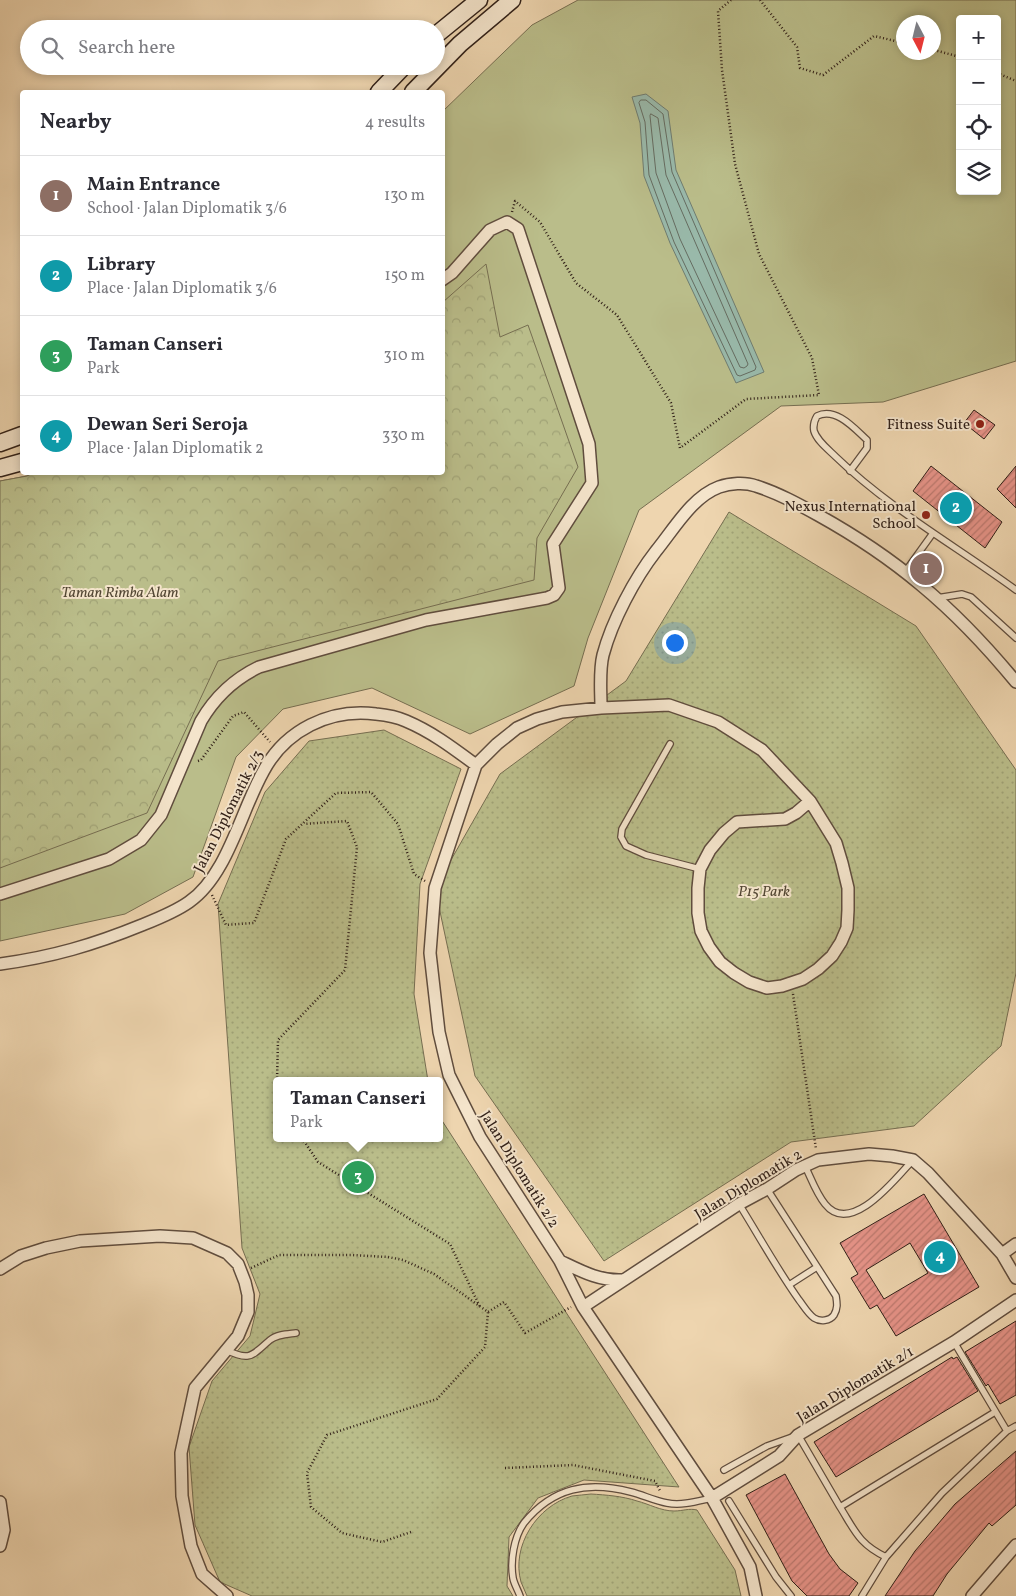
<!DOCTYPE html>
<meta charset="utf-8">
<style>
:root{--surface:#fff;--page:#f7f7f7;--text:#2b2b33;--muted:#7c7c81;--line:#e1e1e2;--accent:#111827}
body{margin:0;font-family:Vollkorn,serif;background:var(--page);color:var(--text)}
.controls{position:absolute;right:15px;top:15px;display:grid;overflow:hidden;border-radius:5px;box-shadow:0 2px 8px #0003}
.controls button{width:45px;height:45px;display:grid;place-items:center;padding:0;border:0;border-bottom:1px solid var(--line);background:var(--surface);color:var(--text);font:25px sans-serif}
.compass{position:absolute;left:896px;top:15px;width:45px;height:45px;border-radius:50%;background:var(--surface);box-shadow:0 2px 8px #0003;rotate:173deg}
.you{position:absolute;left:674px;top:642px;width:18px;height:18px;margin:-12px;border:4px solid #fff;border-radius:50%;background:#1a73e8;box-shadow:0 0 0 8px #1a73e833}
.badge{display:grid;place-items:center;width:32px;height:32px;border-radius:50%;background:var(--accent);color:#fff;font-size:16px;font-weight:700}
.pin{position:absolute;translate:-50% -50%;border:2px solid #fff;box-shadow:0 1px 5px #0006}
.popup{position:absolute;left:273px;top:1077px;width:170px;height:65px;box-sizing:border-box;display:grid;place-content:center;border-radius:5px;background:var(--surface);filter:drop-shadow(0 1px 4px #0005);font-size:16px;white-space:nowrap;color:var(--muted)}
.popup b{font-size:19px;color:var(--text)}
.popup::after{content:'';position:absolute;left:50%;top:100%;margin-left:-10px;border:10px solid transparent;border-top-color:var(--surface)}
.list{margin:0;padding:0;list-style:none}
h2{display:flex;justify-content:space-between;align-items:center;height:65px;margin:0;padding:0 20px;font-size:21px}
h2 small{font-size:16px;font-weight:400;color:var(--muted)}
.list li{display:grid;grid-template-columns:32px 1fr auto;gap:15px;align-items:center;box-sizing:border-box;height:80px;padding:0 20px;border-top:1px solid var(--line)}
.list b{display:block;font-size:19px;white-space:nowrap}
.list p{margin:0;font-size:16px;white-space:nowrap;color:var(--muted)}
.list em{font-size:16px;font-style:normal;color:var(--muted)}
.icon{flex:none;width:28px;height:28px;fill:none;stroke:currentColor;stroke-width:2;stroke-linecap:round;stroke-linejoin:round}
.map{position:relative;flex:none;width:1016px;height:1596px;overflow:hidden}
.search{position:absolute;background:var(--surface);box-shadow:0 2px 8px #0003;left:20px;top:20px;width:425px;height:55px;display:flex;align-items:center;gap:12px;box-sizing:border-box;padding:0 18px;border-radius:28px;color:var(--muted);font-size:19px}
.panel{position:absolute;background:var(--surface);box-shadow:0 2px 8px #0003;left:20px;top:90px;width:425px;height:385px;border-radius:5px}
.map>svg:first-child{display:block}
</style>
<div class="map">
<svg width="1016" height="1596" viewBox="0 0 1016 1596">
<defs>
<pattern id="forest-crowns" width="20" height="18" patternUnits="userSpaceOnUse" patternTransform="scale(1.25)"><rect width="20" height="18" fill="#babd8a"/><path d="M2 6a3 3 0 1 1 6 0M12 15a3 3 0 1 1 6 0" fill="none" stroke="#a0a276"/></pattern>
<pattern id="park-dots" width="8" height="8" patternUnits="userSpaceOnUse" patternTransform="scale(1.25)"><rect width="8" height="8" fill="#babd8a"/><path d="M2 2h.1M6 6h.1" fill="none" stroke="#a0a276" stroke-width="1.8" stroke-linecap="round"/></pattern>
<pattern id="building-hatch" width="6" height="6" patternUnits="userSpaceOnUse" patternTransform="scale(1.25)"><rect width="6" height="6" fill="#e69388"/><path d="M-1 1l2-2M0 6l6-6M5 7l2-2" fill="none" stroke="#bb786e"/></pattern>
</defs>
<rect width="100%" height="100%" fill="#eed5af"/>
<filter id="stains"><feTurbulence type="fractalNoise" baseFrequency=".004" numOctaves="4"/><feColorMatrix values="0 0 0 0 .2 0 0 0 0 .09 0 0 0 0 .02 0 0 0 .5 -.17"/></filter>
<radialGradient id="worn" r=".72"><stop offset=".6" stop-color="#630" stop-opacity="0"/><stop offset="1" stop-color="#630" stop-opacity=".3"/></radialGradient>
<path fill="#babd8a" stroke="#766e51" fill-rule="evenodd" d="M578 0H1016V361L883 402 781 406 639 510 588 638 574 686 470 734 372 688 283 709 236 757 193 877 125 914 0 941V481L27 476 35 472H442L443 111 532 25ZM960 19H997V191H960ZM904 22H934V52H904Z"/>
<path fill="url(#forest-crowns)" stroke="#766e51" d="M486 264 500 337 528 325 578 467 537 538 534 580 218 661 147 813 0 868V481L27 476 35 472H442L443 302Z"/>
<path fill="url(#park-dots)" stroke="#766e51" d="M729 512 916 626 1016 770V973L1001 1046 914 1126 791 1142 604 1261 475 1076 435 888 500 774 626 681Z
M384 730 461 769 420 884 414 994 428 1081H277V1138H439V1116L679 1487 584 1480 538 1498 509 1537 507 1586 513 1596H252L220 1582 195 1525 189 1447 212 1381 250 1336 260 1294 242 1248 218 904 265 792 309 741Z
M591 1494C606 1495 622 1496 637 1501 649 1504 661 1511 674 1511 683 1511 689 1508 697 1510L735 1570 741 1596H527C525 1591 523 1587 521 1582 511 1546 537 1506 572 1496 578 1495 585 1495 591 1494Z"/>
<path fill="#99b9aa" stroke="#6f7c70" d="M646 94 668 111 676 170 764 372 736 383 670 243 644 176 640 123 632 97Z"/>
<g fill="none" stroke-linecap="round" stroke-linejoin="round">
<path stroke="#656c61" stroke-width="1" d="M641 100H646L663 114 672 172 756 367 755 370 740 376 737 375 674 242 649 175 645 122 639 103Z
M651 114 658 118 666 175 748 364 747 366 744 368 740 367 680 239 656 173 650 116Z"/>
</g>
<path fill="url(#building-hatch)" stroke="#312018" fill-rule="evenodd" d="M974 410 995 425 984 439 964 423Z
M931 466 1002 522 985 548 913 491Z
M1016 466V508L997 489Z
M924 1194 979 1287 896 1336 877 1305 870 1309 851 1278 858 1274 840 1243ZM910 1243 928 1273 884 1299 866 1270Z
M1016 1321V1395L1000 1404 988 1384 986 1386 965 1352Z
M952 1357 953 1359 957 1357 978 1391 836 1477 814 1442Z
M1016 1451V1505L992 1526 989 1523 947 1574 933 1596H885L915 1551 955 1504Z
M785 1474 829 1554 840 1569 858 1583 849 1596H807L792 1581 746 1495Z"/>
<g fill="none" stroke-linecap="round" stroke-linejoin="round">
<defs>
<path id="lane" d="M850 471 867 448V440C854 428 836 407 817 416 814 421 813 426 814 431 817 441 829 450 836 457 890 509 956 546 1016 590
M905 572 933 533
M937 598 962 594 971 597 1016 638
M670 744 622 829 621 837 626 846 646 855 700 869
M805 1166C811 1178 816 1193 825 1204 851 1237 896 1178 913 1160
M739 1204C759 1236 777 1269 799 1300 803 1305 808 1314 814 1318 820 1322 830 1321 834 1315 838 1308 837 1303 836 1296L767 1189
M789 1285 817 1267
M954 1342 1007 1431
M226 1350C251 1362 252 1355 270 1340 277 1334 288 1334 296 1333
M724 1470 767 1446 798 1435 840 1507
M729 1501 776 1577 791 1596
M886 1557C859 1544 855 1531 840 1507L995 1412
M520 1596C518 1590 514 1584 513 1578 510 1561 514 1537 524 1523 553 1487 588 1481 631 1492 643 1495 655 1501 667 1503 682 1506 698 1501 712 1498
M862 1596 886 1557 942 1493 1007 1431 1016 1426"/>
<path id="street" d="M601 708C601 691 599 671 603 655 612 621 635 578 656 551 674 529 692 497 719 487 730 483 745 482 756 486 778 493 798 504 818 515 854 535 889 558 921 585 956 614 987 647 1016 682
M0 894 109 859 141 840 161 815 201 721C215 697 234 679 259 667L426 620 547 598 554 595 559 588 553 544 592 483 589 444 518 229 507 222 490 230 452 273 442 280
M0 964C52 957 93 945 142 925 157 919 175 912 189 902 227 876 241 811 263 772 285 730 330 708 376 714 386 715 397 717 406 721 432 732 453 748 476 765
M1002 1254 1016 1244
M560 1261C581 1271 599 1281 622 1280
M0 1269 21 1256 46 1248 80 1241 160 1236 193 1238 227 1253 238 1264 245 1282 248 1295V1312L238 1336 195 1388 181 1453 182 1496 191 1546 202 1574 227 1596
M583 1307 739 1204 767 1189 796 1170 818 1160 869 1154 892 1156 913 1160 928 1173 1002 1254 1016 1278
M712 1498 779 1456 798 1435 954 1342 1016 1300
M0 1502 4 1530 0 1546
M756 1596 750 1567 712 1498 583 1307 560 1261 480 1137 449 1075 439 1032 430 953 435 888 476 765 497 744 517 728 537 719 562 712 601 708 669 705 718 722 762 750 810 801 836 843 842 863 848 888V910L847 928 841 942 832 956 818 969 803 979 782 986 767 988 749 982 734 973 720 962 709 947 701 931 698 913V888L700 869 710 850 724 833 737 822 785 819 796 813 810 801
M972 1596 1016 1545"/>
<path id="secondary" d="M436 35 479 0
M379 92 404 66
M413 92 460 44 512 0
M0 443 22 435
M0 468 22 462"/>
</defs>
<use href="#lane" stroke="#604d3e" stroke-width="8"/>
<use href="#street" stroke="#604d3e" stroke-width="14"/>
<use href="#secondary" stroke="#312018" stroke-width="19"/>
<path stroke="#312018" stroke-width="2.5" stroke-dasharray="1 2.5" stroke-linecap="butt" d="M760 0 797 47 800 68 823 75 874 36 904 43
M934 50 960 57
M997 73 1016 81
M512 212 515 201 540 222 576 283 617 315 671 403 680 448 746 399 819 395 812 358 759 254 735 164 722 70 718 11 731 0
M198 761 201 760 233 716 244 712 270 742
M212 895 226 925 254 923 286 839 336 793 371 792 398 824 414 874 425 881
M793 994 816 1149
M277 1081 278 1040 345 970 357 847 347 821 304 824
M277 1082V1099
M302 1138 318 1162 450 1244 480 1307
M251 1268 279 1255H351L388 1257 403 1260 434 1274 488 1312 504 1302 525 1333 571 1307
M505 1468 573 1465 655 1481 660 1491
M411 1532 382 1542 342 1533 311 1507 307 1473 327 1435 437 1399 485 1347 488 1312"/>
<use href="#lane" stroke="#f4e4cb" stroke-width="5.5"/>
<use href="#street" stroke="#f4e4cb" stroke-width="11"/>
<use href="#secondary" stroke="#f4e4cb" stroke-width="16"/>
</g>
<g fill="#8f2418" stroke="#f4e4cb" stroke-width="2">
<circle cx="980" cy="424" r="5"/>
<circle cx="926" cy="515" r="5"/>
</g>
<g text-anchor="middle" stroke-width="4" stroke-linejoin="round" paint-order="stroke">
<g font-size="15" fill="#312018" stroke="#f4e4cb" text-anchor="end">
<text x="970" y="429">Fitness Suite</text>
<text x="916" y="511">Nexus International<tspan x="916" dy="17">School</tspan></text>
</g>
<g font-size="15" font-style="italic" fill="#534734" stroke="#f4e4cb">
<text x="120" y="597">Taman Rimba Alam</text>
<text x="764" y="896">P15 Park</text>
</g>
<g font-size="15" fill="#312018" stroke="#f4e4cb">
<text transform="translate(228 811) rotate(-63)" y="5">Jalan Diplomatik 2/3</text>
<text transform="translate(520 1169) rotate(58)" y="5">Jalan Diplomatik 2/2</text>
<text transform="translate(748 1184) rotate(-31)" y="5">Jalan Diplomatik 2</text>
<text transform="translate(855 1384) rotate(-31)" y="5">Jalan Diplomatik 2/1</text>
</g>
</g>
<rect width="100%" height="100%" filter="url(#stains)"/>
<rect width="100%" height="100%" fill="url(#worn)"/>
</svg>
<div class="controls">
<button>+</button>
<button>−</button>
<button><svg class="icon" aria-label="locate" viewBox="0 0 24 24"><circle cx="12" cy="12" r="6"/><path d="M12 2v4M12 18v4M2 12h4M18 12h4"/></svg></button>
<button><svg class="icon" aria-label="layers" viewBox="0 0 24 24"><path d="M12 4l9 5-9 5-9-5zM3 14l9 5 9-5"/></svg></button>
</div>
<svg class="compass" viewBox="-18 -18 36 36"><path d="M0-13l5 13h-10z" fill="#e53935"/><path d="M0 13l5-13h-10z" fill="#7c7c81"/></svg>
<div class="you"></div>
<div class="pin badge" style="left:926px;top:569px;background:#8d6e63">1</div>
<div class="pin badge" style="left:956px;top:508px;background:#0f9aa8">2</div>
<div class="pin badge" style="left:358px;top:1177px;background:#2e9e5b">3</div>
<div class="popup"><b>Taman Canseri</b>Park</div>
<div class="pin badge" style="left:940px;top:1257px;background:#0f9aa8">4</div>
<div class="search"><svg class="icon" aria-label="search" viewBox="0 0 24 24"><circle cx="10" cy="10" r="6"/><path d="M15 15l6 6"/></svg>Search here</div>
<section class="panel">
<h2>Nearby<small>4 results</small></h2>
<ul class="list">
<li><span class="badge" style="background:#8d6e63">1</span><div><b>Main Entrance</b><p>School · Jalan Diplomatik 3/6</p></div><em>130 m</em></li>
<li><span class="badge" style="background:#0f9aa8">2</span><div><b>Library</b><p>Place · Jalan Diplomatik 3/6</p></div><em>150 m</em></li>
<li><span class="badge" style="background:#2e9e5b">3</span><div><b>Taman Canseri</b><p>Park</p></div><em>310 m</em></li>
<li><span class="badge" style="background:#0f9aa8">4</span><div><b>Dewan Seri Seroja</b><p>Place · Jalan Diplomatik 2</p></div><em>330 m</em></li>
</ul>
</section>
</div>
